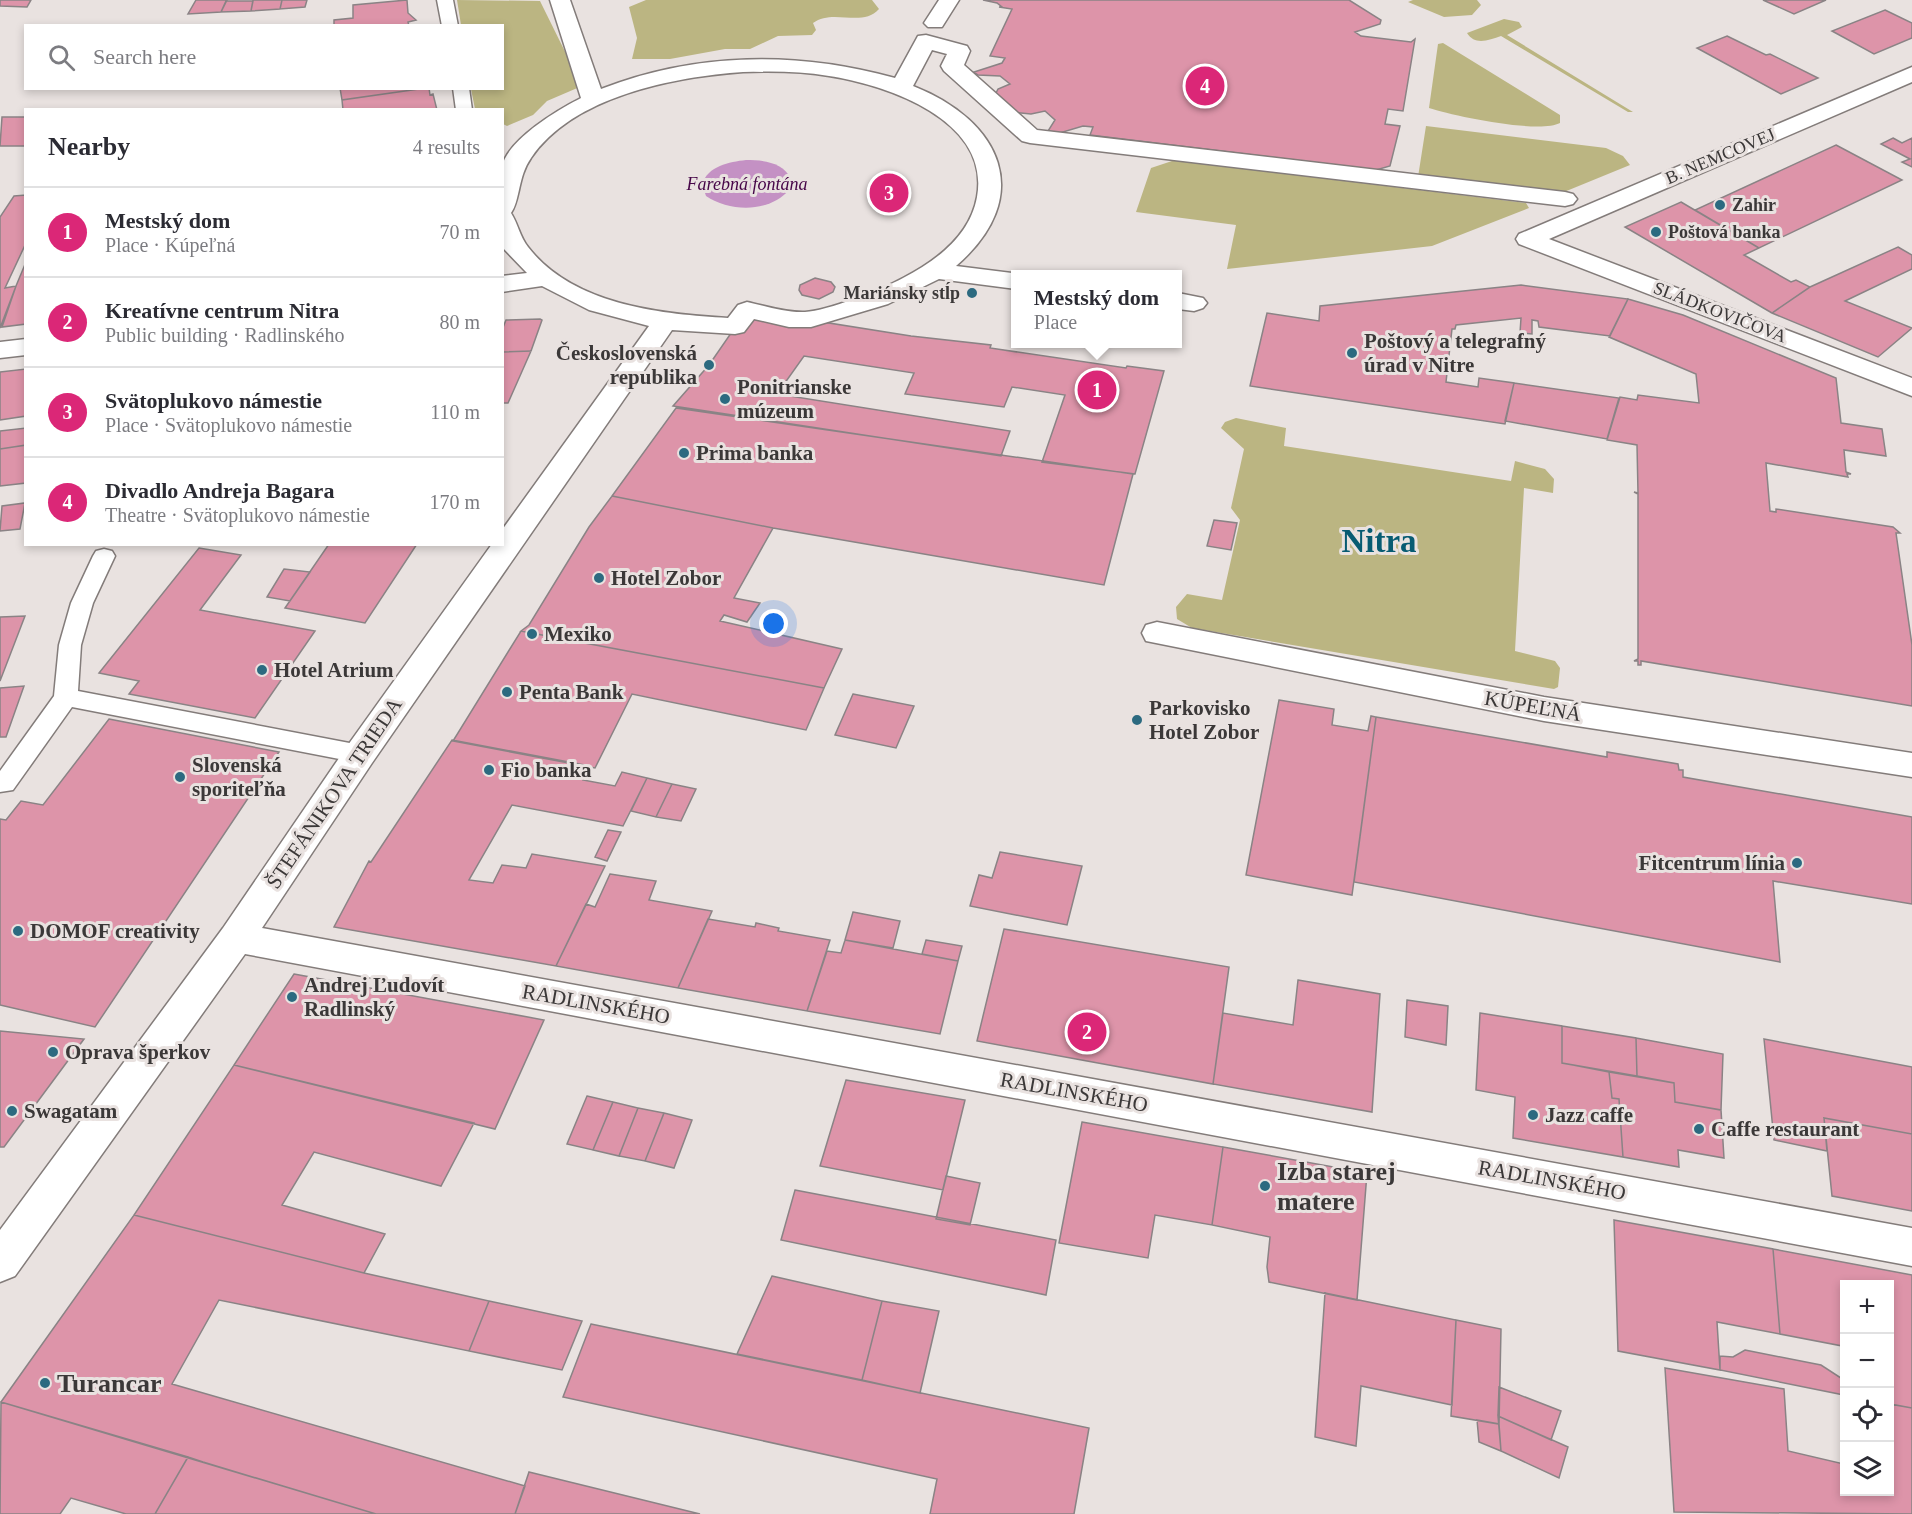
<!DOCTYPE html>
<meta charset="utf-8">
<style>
:root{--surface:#fff;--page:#f2f2f3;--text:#2b2b33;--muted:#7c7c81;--line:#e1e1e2;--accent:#db2777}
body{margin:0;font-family:Georgia,serif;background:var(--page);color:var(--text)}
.controls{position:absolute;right:18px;bottom:18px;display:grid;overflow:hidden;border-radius:0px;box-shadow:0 3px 9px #0003}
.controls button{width:54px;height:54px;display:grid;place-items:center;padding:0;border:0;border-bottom:2px solid var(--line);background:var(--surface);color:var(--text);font:30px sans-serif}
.you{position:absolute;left:774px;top:624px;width:21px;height:21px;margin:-15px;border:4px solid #fff;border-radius:50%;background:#1a73e8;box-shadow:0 0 0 9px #1a73e833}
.badge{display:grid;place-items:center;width:39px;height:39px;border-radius:50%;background:var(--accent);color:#fff;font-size:20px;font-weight:700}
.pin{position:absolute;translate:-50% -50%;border:3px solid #fff;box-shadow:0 2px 6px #0006}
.popup{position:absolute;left:1011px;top:270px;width:171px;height:78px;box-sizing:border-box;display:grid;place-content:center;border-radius:0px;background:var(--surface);filter:drop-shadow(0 2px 4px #0005);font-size:20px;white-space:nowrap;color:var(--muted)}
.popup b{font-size:22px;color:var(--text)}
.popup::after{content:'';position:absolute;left:50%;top:100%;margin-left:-12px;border:12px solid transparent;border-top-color:var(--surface)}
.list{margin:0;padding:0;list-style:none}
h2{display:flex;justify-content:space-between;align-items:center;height:78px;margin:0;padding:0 24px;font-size:26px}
h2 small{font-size:20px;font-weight:400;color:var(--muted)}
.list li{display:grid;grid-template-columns:39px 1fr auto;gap:18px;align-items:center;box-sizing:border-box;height:90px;padding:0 24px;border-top:2px solid var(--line)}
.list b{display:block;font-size:22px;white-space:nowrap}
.list p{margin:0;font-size:20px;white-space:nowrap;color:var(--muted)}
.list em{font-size:20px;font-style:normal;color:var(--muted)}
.icon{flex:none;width:33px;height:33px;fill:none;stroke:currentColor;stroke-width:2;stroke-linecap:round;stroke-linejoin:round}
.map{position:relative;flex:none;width:1912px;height:1514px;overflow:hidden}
.search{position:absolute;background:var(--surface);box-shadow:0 3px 9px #0003;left:24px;top:24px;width:480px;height:66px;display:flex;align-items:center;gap:15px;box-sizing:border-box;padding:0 21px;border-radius:0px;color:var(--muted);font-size:22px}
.panel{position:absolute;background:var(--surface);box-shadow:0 3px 9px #0003;left:24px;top:108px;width:480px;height:438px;border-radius:0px}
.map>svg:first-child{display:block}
</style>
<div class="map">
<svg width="1912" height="1514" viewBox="0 0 1912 1514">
<rect width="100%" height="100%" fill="#e9e2e0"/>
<path fill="#bbb582" d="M457 0 540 1 582 86 547 101 533 115 507 126 503 124 502 110 475 109 471 89 502 88V26L461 25Z
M646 0H872L879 9C862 28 833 8 813 23L816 30 812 35 778 36 750 49H725L670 59H632L637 38 629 7Z
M1413 0H1477L1481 5 1472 15 1444 17 1408 2Z
M1504 19 1519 22 1522 27 1507 35 1633 112H1628L1501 36C1489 40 1475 46 1467 33Z
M1443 43 1560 115V123C1539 134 1453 116 1429 108L1438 44Z
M1426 126 1606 148 1623 156 1630 165 1564 192 1418 177Z
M1175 160 1526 203 1529 208 1432 246 1227 269 1236 225 1136 212 1151 168Z
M1236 418 1286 428 1284 446 1511 481 1515 461 1545 469 1554 479 1553 493 1524 488 1515 651 1555 661 1560 668 1558 687 1554 689 1192 628 1177 619 1176 607 1187 594 1222 600 1240 520 1231 508 1244 449 1221 428 1225 422Z"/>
<path fill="#c491c4" d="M746 160C763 160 783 162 791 179L789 190C769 213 730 212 706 196L702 184C708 166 729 162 746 160Z"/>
<path fill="#dd94a9" stroke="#8a8385" stroke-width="1.5" d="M0 0H31L27 7 0 6Z
M196 0H227L221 12 188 14Z
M282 0 280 9 251 11 253 0Z
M282 0H307L305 7 280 9Z
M407 0 408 13 416 20 408 22 409 26H334V20L353 18V5Z
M983 0H1349L1381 20 1380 24 1355 32 1361 36 1411 42 1415 39 1403 111 1388 109 1385 124 1400 126 1390 166 1376 170 1090 135 1093 127 1083 126 1053 135 1048 131 1055 120 1045 111 1031 114 1012 112 994 97 998 89 1010 84 1000 76 978 75 974 72 1002 63 1005 58 990 56 1012 9 999 7H1002L997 3Z
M1763 0H1826L1794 14Z
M226 1H253L251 11 221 12Z
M1885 10 1912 23V38L1874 54 1832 31Z
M1727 36 1766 55 1770 54 1818 78 1781 94 1697 48Z
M340 88H426L342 100Z
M426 88H429L430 95 433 94 437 110H343L342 100Z
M2 117H26V146H0Z
M1893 138 1902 143 1912 138V167L1902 162 1910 159 1881 144Z
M1836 145 1902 180 1759 248 1695 210Z
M26 195V243L5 288 16 286 0 328V217L14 196Z
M1681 202 1759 248 1744 255 1791 282 1796 280 1810 287 1772 313 1625 227Z
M1898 247 1912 255V269L1845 301 1912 328 1878 357 1772 313 1810 287Z
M26 262V324L2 327 16 286Z
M815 278 831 282 835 287 833 292 819 299 802 295 799 290 800 285Z
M1521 285 1628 299 1610 336 1539 327 1538 321 1532 320V334L1520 333 1521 318 1456 325 1455 329H1452L1446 382 1478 387 1479 378 1514 383 1505 424 1250 386 1267 313 1319 321 1320 306Z
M1628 299 1683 315 1836 378 1841 423 1882 429 1886 456 1844 450 1846 472 1851 474H1847L1848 477 1766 463 1770 511 1776 512V509L1893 527 1900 533H1896L1912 645V706L1641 661V665H1638V661H1634L1638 659V494L1634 492 1638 493 1637 445 1607 440 1620 397 1637 400 1638 395 1699 403 1696 374 1609 337Z
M747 310 911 336 991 345 990 348 1126 368 1127 366 1164 371 1135 474 1042 462 1065 395 1012 387 1004 407 905 394 914 373 804 356 777 394 1010 431 1001 456 673 406 709 365Z
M540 319 542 320 531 351 502 352V330L506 320Z
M531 351 508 403H502V352Z
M26 369V416L0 420V372Z
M1514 383 1619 398 1607 439 1505 421Z
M676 408 1133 474 1104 585 773 528 612 496Z
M26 428V445L0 449V431Z
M26 445V483L0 486V449Z
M612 496 773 528 734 598 760 603 747 622 724 615 720 621 842 649 824 688 521 631 529 625 589 527Z
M25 503 20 529 0 531 2 506Z
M1214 520 1237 523 1231 550 1207 546Z
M329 544H417L365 623 285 608Z
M199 548 241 555 200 610 315 631 255 718 129 694 139 681 99 673Z
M284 569 310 572 290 601 267 597Z
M25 616 0 681V617Z
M521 631 824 688 806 730 632 694 595 768 453 741Z
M24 686 6 737H0V688Z
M853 694 914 706 896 748 835 735Z
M1279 700 1334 709 1332 725 1368 731 1371 716 1376 717 1352 895 1246 875Z
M1376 717 1607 757V752L1678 764 1679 770H1683V777L1912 817V904L1773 881 1780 962 1354 882Z
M109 719 279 752 95 1027 0 1005V819L6 820 21 801 43 805Z
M452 740 590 766 583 780 615 786 622 772 647 778 623 826 512 805 469 880 493 883 502 865 526 868 532 854 605 866 556 966 334 927 369 861 371 862Z
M647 778 672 784 656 817 631 811Z
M672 784 696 789 681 821 656 817Z
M608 830 621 832 607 861 595 857Z
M1000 852 1082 866 1067 925 970 906 979 875 992 878Z
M610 874 656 881 649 900 712 911 678 988 556 966 586 904 595 907Z
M853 912 900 921 893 948 845 940Z
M708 919 755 927 756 923 779 928 778 931 830 940 807 1011 678 988Z
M1004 929 1229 967 1213 1084 977 1041Z
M845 940 958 961 940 1034 807 1011 827 951 841 953Z
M926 940 962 946 958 961 922 954Z
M294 974 544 1020 495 1129 234 1065Z
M1298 980 1380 994 1372 1112 1213 1084 1223 1013 1293 1025Z
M1407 1000 1448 1006 1446 1045 1405 1037Z
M1480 1013 1562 1026V1063L1609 1072 1612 1098 1619 1099 1623 1157 1513 1138 1515 1097 1476 1090Z
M1562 1026 1636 1038 1637 1076 1562 1063Z
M0 1031 84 1039 4 1147H0Z
M1636 1038 1723 1054 1721 1110 1675 1102 1674 1083 1637 1076Z
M1764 1039 1912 1067V1134L1824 1118 1827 1151 1774 1140Z
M234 1065 474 1123 441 1186 314 1152 282 1205 385 1234 364 1273 134 1215Z
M1609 1072 1674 1083 1675 1102 1721 1110 1724 1158 1678 1150 1679 1167 1623 1157 1619 1099 1612 1098Z
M846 1080 965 1100 943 1190 820 1166Z
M587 1096 613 1102 593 1150 567 1144Z
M613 1102 638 1108 619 1156 593 1150Z
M638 1108 664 1113 645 1161 619 1156Z
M664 1113 692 1120 674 1168 645 1161Z
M1824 1118 1912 1134V1211L1832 1196Z
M1082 1122 1223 1147 1212 1225 1155 1215 1148 1258 1059 1243Z
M1223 1147 1367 1173 1357 1300 1269 1282 1267 1267 1270 1237 1212 1225Z
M946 1176 980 1183 970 1225 936 1219Z
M795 1190 1056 1240 1046 1295 781 1240Z
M134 1215 364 1273 489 1301 469 1351 219 1300 172 1384 525 1486 515 1514H376L1 1402Z
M1614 1220 1773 1249 1780 1334 1717 1322 1720 1370 1618 1351Z
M1773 1249 1912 1275V1408L1890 1404V1284H1844V1364L1842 1346 1780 1334Z
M772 1276 882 1301 862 1380 737 1354Z
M1325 1293 1456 1320 1452 1405 1361 1386 1356 1446 1315 1437Z
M489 1301 582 1321 562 1370 469 1351Z
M882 1301 939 1311 920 1393 862 1380Z
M1456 1320 1501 1329 1499 1424 1451 1416Z
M591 1324 1089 1428 1074 1514H930L937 1479 563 1397Z
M1745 1350 1821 1365 1844 1380V1395L1720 1370V1356L1733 1357Z
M1665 1368 1784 1389 1788 1451 1844 1464V1492H1890V1404L1912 1408V1514L1674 1512Z
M1499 1387 1561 1411 1551 1440 1498 1416Z
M1 1402 188 1457 155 1514H126L71 1498 60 1514H0Z
M1498 1416 1568 1447 1559 1478 1501 1451Z
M1477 1420 1499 1424 1501 1451 1479 1442Z
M188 1457 203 1462 376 1514H155Z
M529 1472 700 1514H515Z"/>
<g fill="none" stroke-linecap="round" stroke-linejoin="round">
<defs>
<path id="lane" d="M437 0H453L458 26H442Z
M453 88H469L472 110H456Z
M104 549 112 551 115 556 93 603 81 645 78 691 360 745 368 748 372 754 368 760 360 763 72 707 13 790 0 792V771L54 696 59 645 71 603 93 556 96 551Z"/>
<path id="street" d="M550 0H570L601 89C696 52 797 51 895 78L918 36 926 35 967 46 970 51 964 65 1037 130 1565 192 1573 194 1577 199 1573 204 1565 206 1030 143 1022 141 944 71 941 66 947 54 932 50 913 86C1002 121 1036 197 956 266L1020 274H1016V289L939 279 888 304 811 327H789L754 319 744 332 735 334 672 330 372 763 262 928 1912 1228V1266L245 954 15 1276 0 1282V1230L223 928 348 745 492 544H502V530L649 326 589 310 542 286 502 292V276L527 273 502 247C502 221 499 192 502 167 507 140 559 109 581 98ZM743 72C771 71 800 71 829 76 887 85 991 120 977 197 970 236 936 261 903 278 883 289 827 311 805 312 786 313 766 306 747 302L738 305 728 318C660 314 573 305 528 247 520 237 518 224 511 213 520 201 518 176 531 158 573 96 674 77 743 72Z
M939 0H959L942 27H928L924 23Z
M1912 67V82L1549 239 1912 378V396L1519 244 1516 239 1519 234Z
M1178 293 1203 298 1207 303 1203 308 1194 311 1178 309Z
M26 339V355L0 358V342Z
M1157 622 1544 697 1912 753V777L1544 721 1146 641 1142 633 1146 625Z"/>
</defs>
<use href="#lane" stroke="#837c7a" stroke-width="3"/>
<use href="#street" stroke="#837c7a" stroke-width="3"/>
<use href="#lane" fill="#fff" fill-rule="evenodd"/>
<use href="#street" fill="#fff" fill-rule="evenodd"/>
</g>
<g fill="#2c6a80" stroke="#e9e2e0" stroke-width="2">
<circle cx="1720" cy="205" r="6"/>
<circle cx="1656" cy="232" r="6"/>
<circle cx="972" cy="293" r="6"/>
<circle cx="1352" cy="353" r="6"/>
<circle cx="709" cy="365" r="6"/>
<circle cx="725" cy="399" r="6"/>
<circle cx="684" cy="453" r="6"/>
<circle cx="599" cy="578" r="6"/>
<circle cx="532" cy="634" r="6"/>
<circle cx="262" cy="670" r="6"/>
<circle cx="507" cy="692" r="6"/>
<circle cx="1137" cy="720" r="6"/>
<circle cx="489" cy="770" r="6"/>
<circle cx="180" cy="777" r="6"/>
<circle cx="1797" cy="863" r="6"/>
<circle cx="18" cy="931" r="6"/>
<circle cx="292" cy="997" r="6"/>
<circle cx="53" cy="1052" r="6"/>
<circle cx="12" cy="1111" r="6"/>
<circle cx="1533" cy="1115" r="6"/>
<circle cx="1699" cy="1129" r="6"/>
<circle cx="1265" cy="1186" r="6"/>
<circle cx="45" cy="1383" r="6"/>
</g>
<g text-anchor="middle" stroke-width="6" stroke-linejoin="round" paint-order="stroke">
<g font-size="18" fill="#3b3838" stroke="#e9e2e0">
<text transform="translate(1720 156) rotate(-23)" y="6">B. NEMCOVEJ</text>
<text transform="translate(1720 312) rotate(21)" y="6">SLÁDKOVIČOVA</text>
</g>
<g font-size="18" font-style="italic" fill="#460648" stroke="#e9e2e0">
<text x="747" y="190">Farebná fontána</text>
</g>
<g font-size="18" font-weight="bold" fill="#3b3838" stroke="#e9e2e0" text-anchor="start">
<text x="1732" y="211">Zahir</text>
<text x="1668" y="238">Poštová banka</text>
<text x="960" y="299" text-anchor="end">Mariánsky stĺp</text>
</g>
<g font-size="21" font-weight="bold" fill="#3b3838" stroke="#e9e2e0" text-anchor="start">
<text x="1364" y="348">Poštový a telegrafný<tspan x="1364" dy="24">úrad v Nitre</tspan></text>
<text x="697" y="360" text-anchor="end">Československá<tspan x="697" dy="24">republika</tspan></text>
<text x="737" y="394">Ponitrianske<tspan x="737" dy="24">múzeum</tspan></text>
<text x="696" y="460">Prima banka</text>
<text x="611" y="585">Hotel Zobor</text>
<text x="544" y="641">Mexiko</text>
<text x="274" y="677">Hotel Atrium</text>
<text x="519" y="699">Penta Bank</text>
<text x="1149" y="715">Parkovisko<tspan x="1149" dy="24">Hotel Zobor</tspan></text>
<text x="192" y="772">Slovenská<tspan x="192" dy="24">sporiteľňa</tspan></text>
<text x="501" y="777">Fio banka</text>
<text x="1785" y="870" text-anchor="end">Fitcentrum línia</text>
<text x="30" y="938">DOMOF creativity</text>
<text x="304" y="992">Andrej Ľudovít<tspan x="304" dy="24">Radlinský</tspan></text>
<text x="65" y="1059">Oprava šperkov</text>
<text x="24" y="1118">Swagatam</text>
<text x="1545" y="1122">Jazz caffe</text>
<text x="1711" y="1136">Caffe restaurant</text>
</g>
<g font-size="21" fill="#3b3838" stroke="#e9e2e0">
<text transform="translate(1533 706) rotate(10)" y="7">KÚPEĽNÁ</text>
<text transform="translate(334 793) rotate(-56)" y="7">ŠTEFÁNIKOVA TRIEDA</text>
<text transform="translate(596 1004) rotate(10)" y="7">RADLINSKÉHO</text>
<text transform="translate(1074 1092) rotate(10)" y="7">RADLINSKÉHO</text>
<text transform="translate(1552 1180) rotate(10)" y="7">RADLINSKÉHO</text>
</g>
<g font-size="26" font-weight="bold" fill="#3b3838" stroke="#e9e2e0" text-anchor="start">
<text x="1277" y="1180">Izba starej<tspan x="1277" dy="30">matere</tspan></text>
<text x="57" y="1392">Turancar</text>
</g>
<g font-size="33" font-weight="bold" fill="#075b72" stroke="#e9e2e0">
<text x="1379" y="552">Nitra</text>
</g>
</g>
</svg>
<div class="controls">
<button>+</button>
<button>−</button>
<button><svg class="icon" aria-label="locate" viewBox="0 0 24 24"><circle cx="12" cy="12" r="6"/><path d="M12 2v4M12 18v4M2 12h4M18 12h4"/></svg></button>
<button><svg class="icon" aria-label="layers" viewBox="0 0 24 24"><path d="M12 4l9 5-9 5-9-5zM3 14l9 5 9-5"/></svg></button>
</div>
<div class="you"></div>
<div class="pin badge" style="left:1097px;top:390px">1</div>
<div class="popup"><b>Mestský dom</b>Place</div>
<div class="pin badge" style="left:1087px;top:1032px">2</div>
<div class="pin badge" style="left:889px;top:193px">3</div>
<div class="pin badge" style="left:1205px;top:86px">4</div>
<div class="search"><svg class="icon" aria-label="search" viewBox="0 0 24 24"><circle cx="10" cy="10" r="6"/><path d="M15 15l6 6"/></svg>Search here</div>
<section class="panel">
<h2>Nearby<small>4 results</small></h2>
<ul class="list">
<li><span class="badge">1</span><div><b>Mestský dom</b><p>Place · Kúpeľná</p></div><em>70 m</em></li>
<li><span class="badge">2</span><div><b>Kreatívne centrum Nitra</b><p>Public building · Radlinského</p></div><em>80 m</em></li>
<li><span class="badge">3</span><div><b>Svätoplukovo námestie</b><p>Place · Svätoplukovo námestie</p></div><em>110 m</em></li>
<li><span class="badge">4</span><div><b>Divadlo Andreja Bagara</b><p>Theatre · Svätoplukovo námestie</p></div><em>170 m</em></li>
</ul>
</section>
</div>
